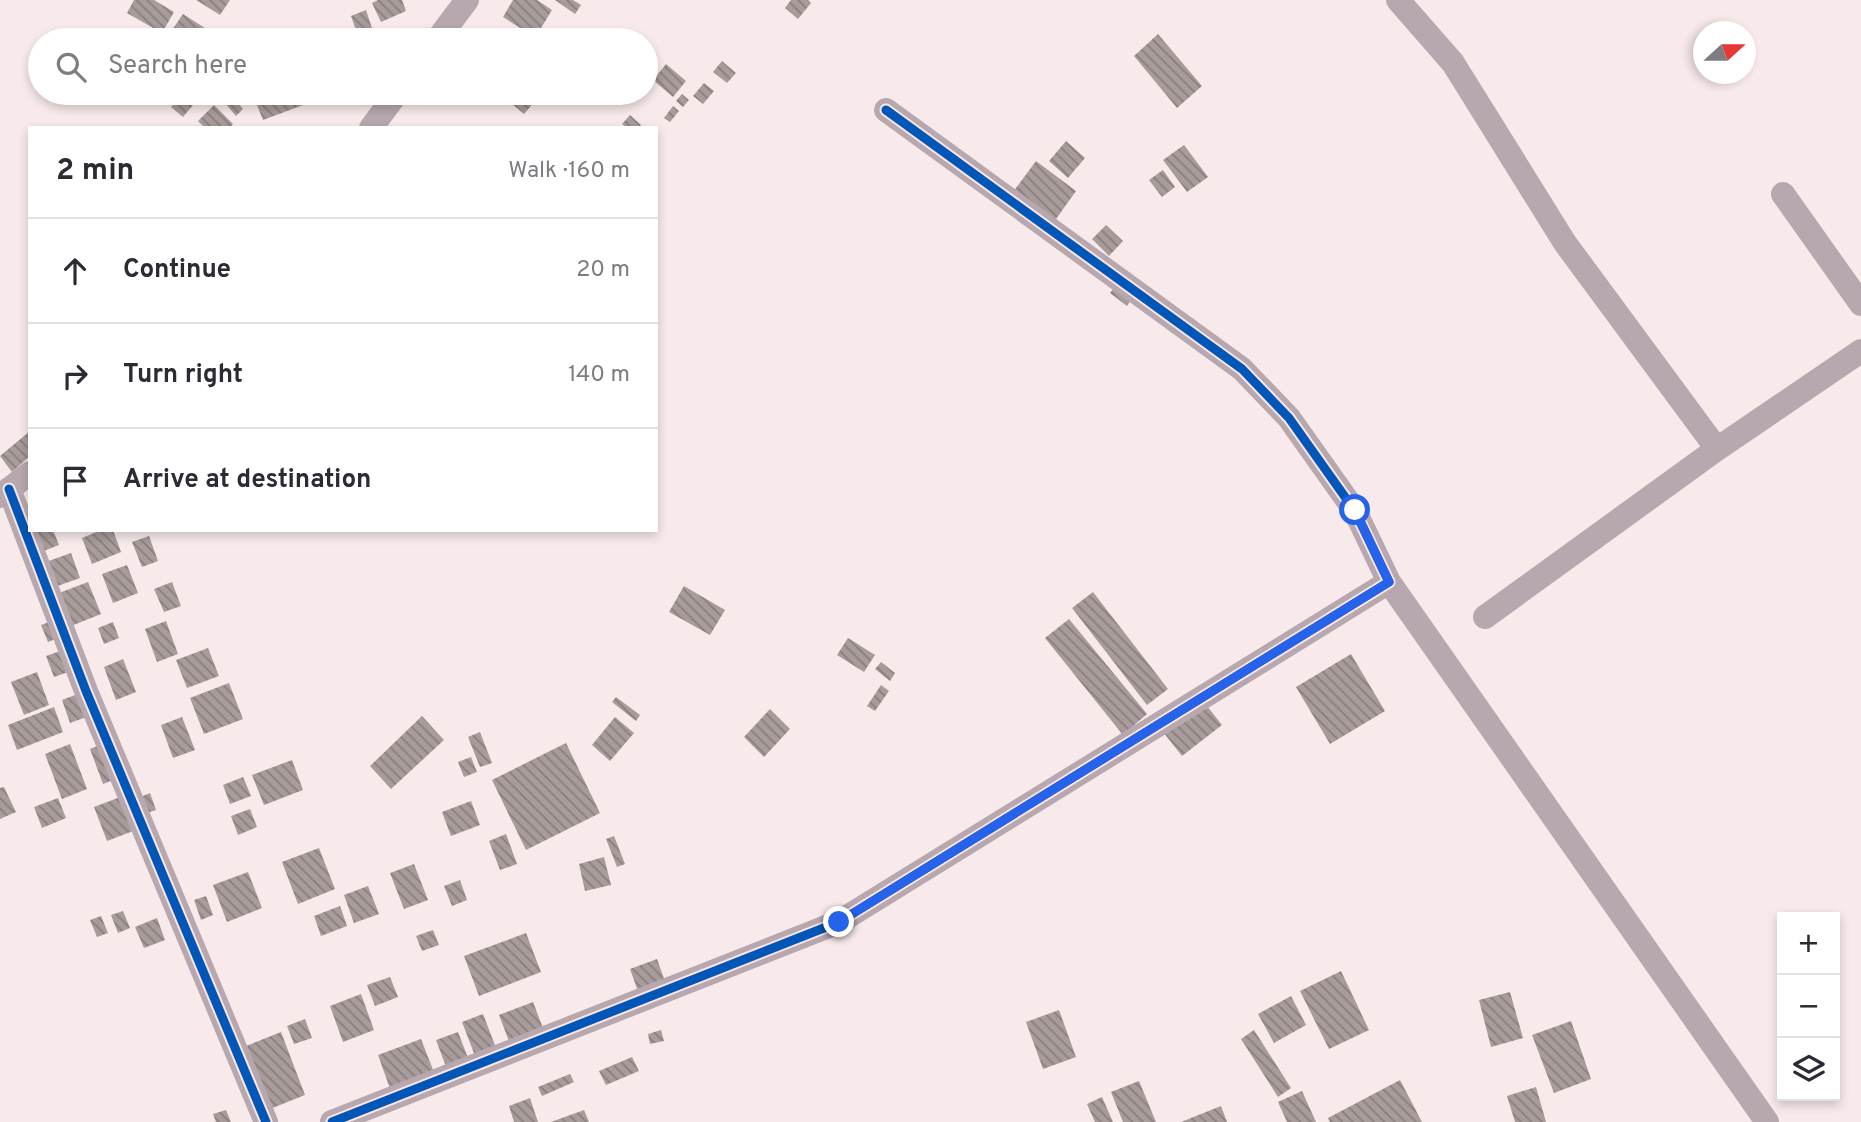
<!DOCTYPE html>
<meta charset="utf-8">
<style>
:root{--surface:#fff;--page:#f2f2f3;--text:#2b2b33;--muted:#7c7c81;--line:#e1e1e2}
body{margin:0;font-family:Overpass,sans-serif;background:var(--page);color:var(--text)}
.controls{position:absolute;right:21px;bottom:21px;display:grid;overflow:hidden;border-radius:0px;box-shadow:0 4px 10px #0003}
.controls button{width:63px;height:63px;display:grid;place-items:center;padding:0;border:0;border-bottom:2px solid var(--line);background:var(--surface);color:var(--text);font:35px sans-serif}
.compass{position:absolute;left:1693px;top:21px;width:63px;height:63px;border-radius:50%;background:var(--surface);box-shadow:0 4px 10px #0003;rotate:69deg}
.stop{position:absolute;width:21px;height:21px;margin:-16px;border:5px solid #2563eb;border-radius:50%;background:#fff}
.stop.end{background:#2563eb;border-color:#fff;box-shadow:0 2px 7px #0008}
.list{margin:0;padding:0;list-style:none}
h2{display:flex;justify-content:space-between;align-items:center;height:91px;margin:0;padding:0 28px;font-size:30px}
h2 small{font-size:23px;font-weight:400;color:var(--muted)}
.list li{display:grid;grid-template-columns:46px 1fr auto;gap:21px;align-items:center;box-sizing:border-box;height:105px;padding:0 28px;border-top:2px solid var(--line)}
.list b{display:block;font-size:26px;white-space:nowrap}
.list em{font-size:23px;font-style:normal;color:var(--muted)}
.icon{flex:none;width:38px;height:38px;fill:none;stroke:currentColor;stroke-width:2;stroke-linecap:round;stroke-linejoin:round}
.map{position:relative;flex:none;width:1861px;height:1122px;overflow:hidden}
.search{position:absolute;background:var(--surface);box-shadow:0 4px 10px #0003;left:28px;top:28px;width:630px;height:77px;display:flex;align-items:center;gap:18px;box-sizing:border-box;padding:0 24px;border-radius:38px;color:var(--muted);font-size:26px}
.panel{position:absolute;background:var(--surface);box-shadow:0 4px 10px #0003;left:28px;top:126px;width:630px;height:406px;border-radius:0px}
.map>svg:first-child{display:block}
</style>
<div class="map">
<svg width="1861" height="1122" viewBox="0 0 1861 1122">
<defs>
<pattern id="building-back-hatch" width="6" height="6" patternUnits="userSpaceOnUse" patternTransform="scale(1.75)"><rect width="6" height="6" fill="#a89c9b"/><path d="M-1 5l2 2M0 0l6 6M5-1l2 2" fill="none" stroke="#887e7d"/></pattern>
</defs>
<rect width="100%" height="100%" fill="#f8eaeb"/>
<path fill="url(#building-back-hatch)" d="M134 0H154L174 12 162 33 127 13Z
M196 0H230L220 15Z
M378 0H402L406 11 381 22 372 3Z
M513 0H537L552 10 535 38 503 17Z
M555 0H573L581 5 575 14Z
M791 0H808L811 3 798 19 785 8Z
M366 10 372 28 357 33 351 16Z
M183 14 219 37 217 40H181L170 33Z
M1158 34 1202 86 1177 108 1134 56Z
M722 61 736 73 727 83 713 72Z
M666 64 686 81 673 97 653 80Z
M704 83 714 91 703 104 693 96Z
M155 93H176L166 103Z
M183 93H203L183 117 171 107Z
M220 93H230L243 109 236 116 218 95Z
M252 93H329L330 95 263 120Z
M499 93H542L524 114Z
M682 94 689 100 683 107 676 101Z
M214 105 233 124 230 128H205L198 121Z
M673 106 679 111 670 122 664 118Z
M630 115 641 125 639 128H627L622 124Z
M1066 141 1085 158 1068 178 1049 161Z
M1184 145 1208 177 1187 192 1163 160Z
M1036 161 1076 191 1051 226 1010 196Z
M1163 170 1175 187 1162 197 1149 180Z
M1106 225 1123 241 1109 256 1092 239Z
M1118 283 1134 295 1127 306 1110 293Z
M30 431V456L12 472 0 456Z
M30 530H53L59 545 36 554Z
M101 530H113L121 552 92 564 82 538Z
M149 536 158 561 142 567 132 542Z
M71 553 80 578 52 588 43 563Z
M127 565 138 593 113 603 102 574Z
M88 582 101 614 71 626 59 593Z
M172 582 181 606 164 612 154 589Z
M684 586 725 610 710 635 669 612Z
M1093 592 1168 689 1147 705 1072 608Z
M57 619 63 636 48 642 41 625Z
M1069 619 1147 714 1123 735 1045 638Z
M166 621 178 654 157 662 145 629Z
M113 622 119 638 104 644 98 628Z
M848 638 875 655 864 672 837 655Z
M208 648 219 676 187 688 176 660Z
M63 650 71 671 54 677 46 656Z
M1351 654 1385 711 1330 744 1296 687Z
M123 659 136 692 116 700 104 667Z
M881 662 895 673 890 681 875 669Z
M37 672 49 705 24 715 11 682Z
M229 683 243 719 204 734 190 698Z
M881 685 889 691 875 711 867 706Z
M83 692 92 715 70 723 62 700Z
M616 697 640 715 636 721 612 702Z
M1203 701 1222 725 1182 756 1163 732Z
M54 707 63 732 17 750 8 725Z
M770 709 790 729 764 757 744 737Z
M422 716 444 740 391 789 370 766Z
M182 717 195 750 173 758 161 725Z
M615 717 634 733 610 761 592 745Z
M480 732 492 763 480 767 468 737Z
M107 742 121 777 103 784 90 749Z
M566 743 600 813 526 850 492 780Z
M70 744 87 789 62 799 45 754Z
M471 757 477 772 464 777 458 762Z
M292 760 303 790 264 805 252 775Z
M243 777 251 796 230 804 223 785Z
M4 787 16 812 0 819V788Z
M150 793 156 810 144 814 138 798Z
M128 794 141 828 107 841 94 807Z
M58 798 66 818 42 828 34 807Z
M471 801 480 825 451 836 442 812Z
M250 809 257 827 238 835 231 816Z
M506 834 517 864 500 870 489 841Z
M614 836 625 864 617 867 606 839Z
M319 848 335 889 298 904 282 862Z
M604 857 611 885 585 891 579 864Z
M414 864 428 900 404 909 390 873Z
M248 872 262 908 227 922 213 885Z
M460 880 467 900 452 906 444 886Z
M368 886 379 914 354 923 344 895Z
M206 896 213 915 201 920 194 900Z
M340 906 347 926 321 936 314 916Z
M123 911 130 928 118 933 111 915Z
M101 916 108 933 97 937 90 920Z
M157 918 165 940 144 948 135 927Z
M433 930 439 945 422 951 416 936Z
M526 933 541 972 479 996 464 956Z
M657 959 667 987 640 997 630 969Z
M1341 971 1369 1030 1329 1049 1300 991Z
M390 977 398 997 375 1006 367 985Z
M1510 992 1523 1038 1491 1047 1479 1000Z
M361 994 374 1030 343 1042 330 1006Z
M1291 996 1306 1025 1274 1043 1258 1014Z
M533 1002 546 1036 512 1049 499 1015Z
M1059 1010 1076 1057 1043 1069 1026 1022Z
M483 1014 498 1053 477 1061 462 1022Z
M305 1019 312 1038 294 1044 287 1026Z
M1571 1021 1591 1079 1554 1093 1532 1035Z
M661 1030 664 1041 650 1044 648 1034Z
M1254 1030 1291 1088 1278 1097 1241 1039Z
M281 1032 305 1095 270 1109 246 1046Z
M458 1032 471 1066 449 1075 436 1040Z
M421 1039 437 1080 393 1097 378 1055Z
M632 1057 639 1071 606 1085 599 1071Z
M570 1074 574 1082 542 1096 538 1087Z
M1400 1080 1422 1122H1330L1328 1118Z
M1139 1081 1156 1122H1123L1111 1092Z
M1536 1087 1546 1122H1515L1507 1096Z
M1302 1091 1316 1122H1287L1278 1102Z
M1102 1097 1113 1122H1095L1087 1104Z
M530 1098 538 1122H514L509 1106Z
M1221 1106 1227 1122H1181Z
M226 1110 231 1122H216L213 1114Z
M584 1110 589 1122H551Z"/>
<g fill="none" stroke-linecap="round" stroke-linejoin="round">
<path stroke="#b7a8af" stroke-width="24" d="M1398 0 1453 63 1565 243 1717 449
M437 40 467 0
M371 128 397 93
M1783 194 1861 304
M9 489 86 691 266 1122
M0 496 30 473
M1389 582 1767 1122
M1485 617 1717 449 1861 351
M332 1122 839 922 1389 582 1355 511 1289 418 1242 369 886 110"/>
<defs>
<path id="cycleway" d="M9 489 86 691 266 1122
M332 1122 839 922 1389 582 1355 511 1289 418 1242 369 886 110"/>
</defs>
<use href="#cycleway" stroke="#fee4e5" stroke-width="13"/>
<use href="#cycleway" stroke="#0057b8" stroke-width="9"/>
</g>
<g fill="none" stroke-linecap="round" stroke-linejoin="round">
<path stroke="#2563eb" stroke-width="9" d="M839 922 1389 582 1355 510"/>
</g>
</svg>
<div class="controls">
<button>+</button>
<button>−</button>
<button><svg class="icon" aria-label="layers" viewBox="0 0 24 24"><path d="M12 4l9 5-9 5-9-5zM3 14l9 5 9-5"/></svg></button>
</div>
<svg class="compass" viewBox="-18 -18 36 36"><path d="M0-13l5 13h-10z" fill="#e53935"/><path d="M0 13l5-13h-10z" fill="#7c7c81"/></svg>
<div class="stop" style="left:1355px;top:510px"></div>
<div class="stop end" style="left:839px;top:922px"></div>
<div class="search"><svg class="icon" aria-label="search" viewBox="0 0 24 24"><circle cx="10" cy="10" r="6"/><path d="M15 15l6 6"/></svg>Search here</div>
<section class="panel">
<h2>2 min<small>Walk · 160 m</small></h2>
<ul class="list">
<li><svg class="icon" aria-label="ahead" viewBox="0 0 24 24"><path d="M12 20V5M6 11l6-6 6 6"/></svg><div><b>Continue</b></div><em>20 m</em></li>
<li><svg class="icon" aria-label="right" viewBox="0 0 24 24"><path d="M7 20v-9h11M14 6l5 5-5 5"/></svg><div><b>Turn right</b></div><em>140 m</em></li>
<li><svg class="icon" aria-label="arrive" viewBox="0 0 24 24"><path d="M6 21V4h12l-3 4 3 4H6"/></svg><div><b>Arrive at destination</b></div></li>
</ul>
</section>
</div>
